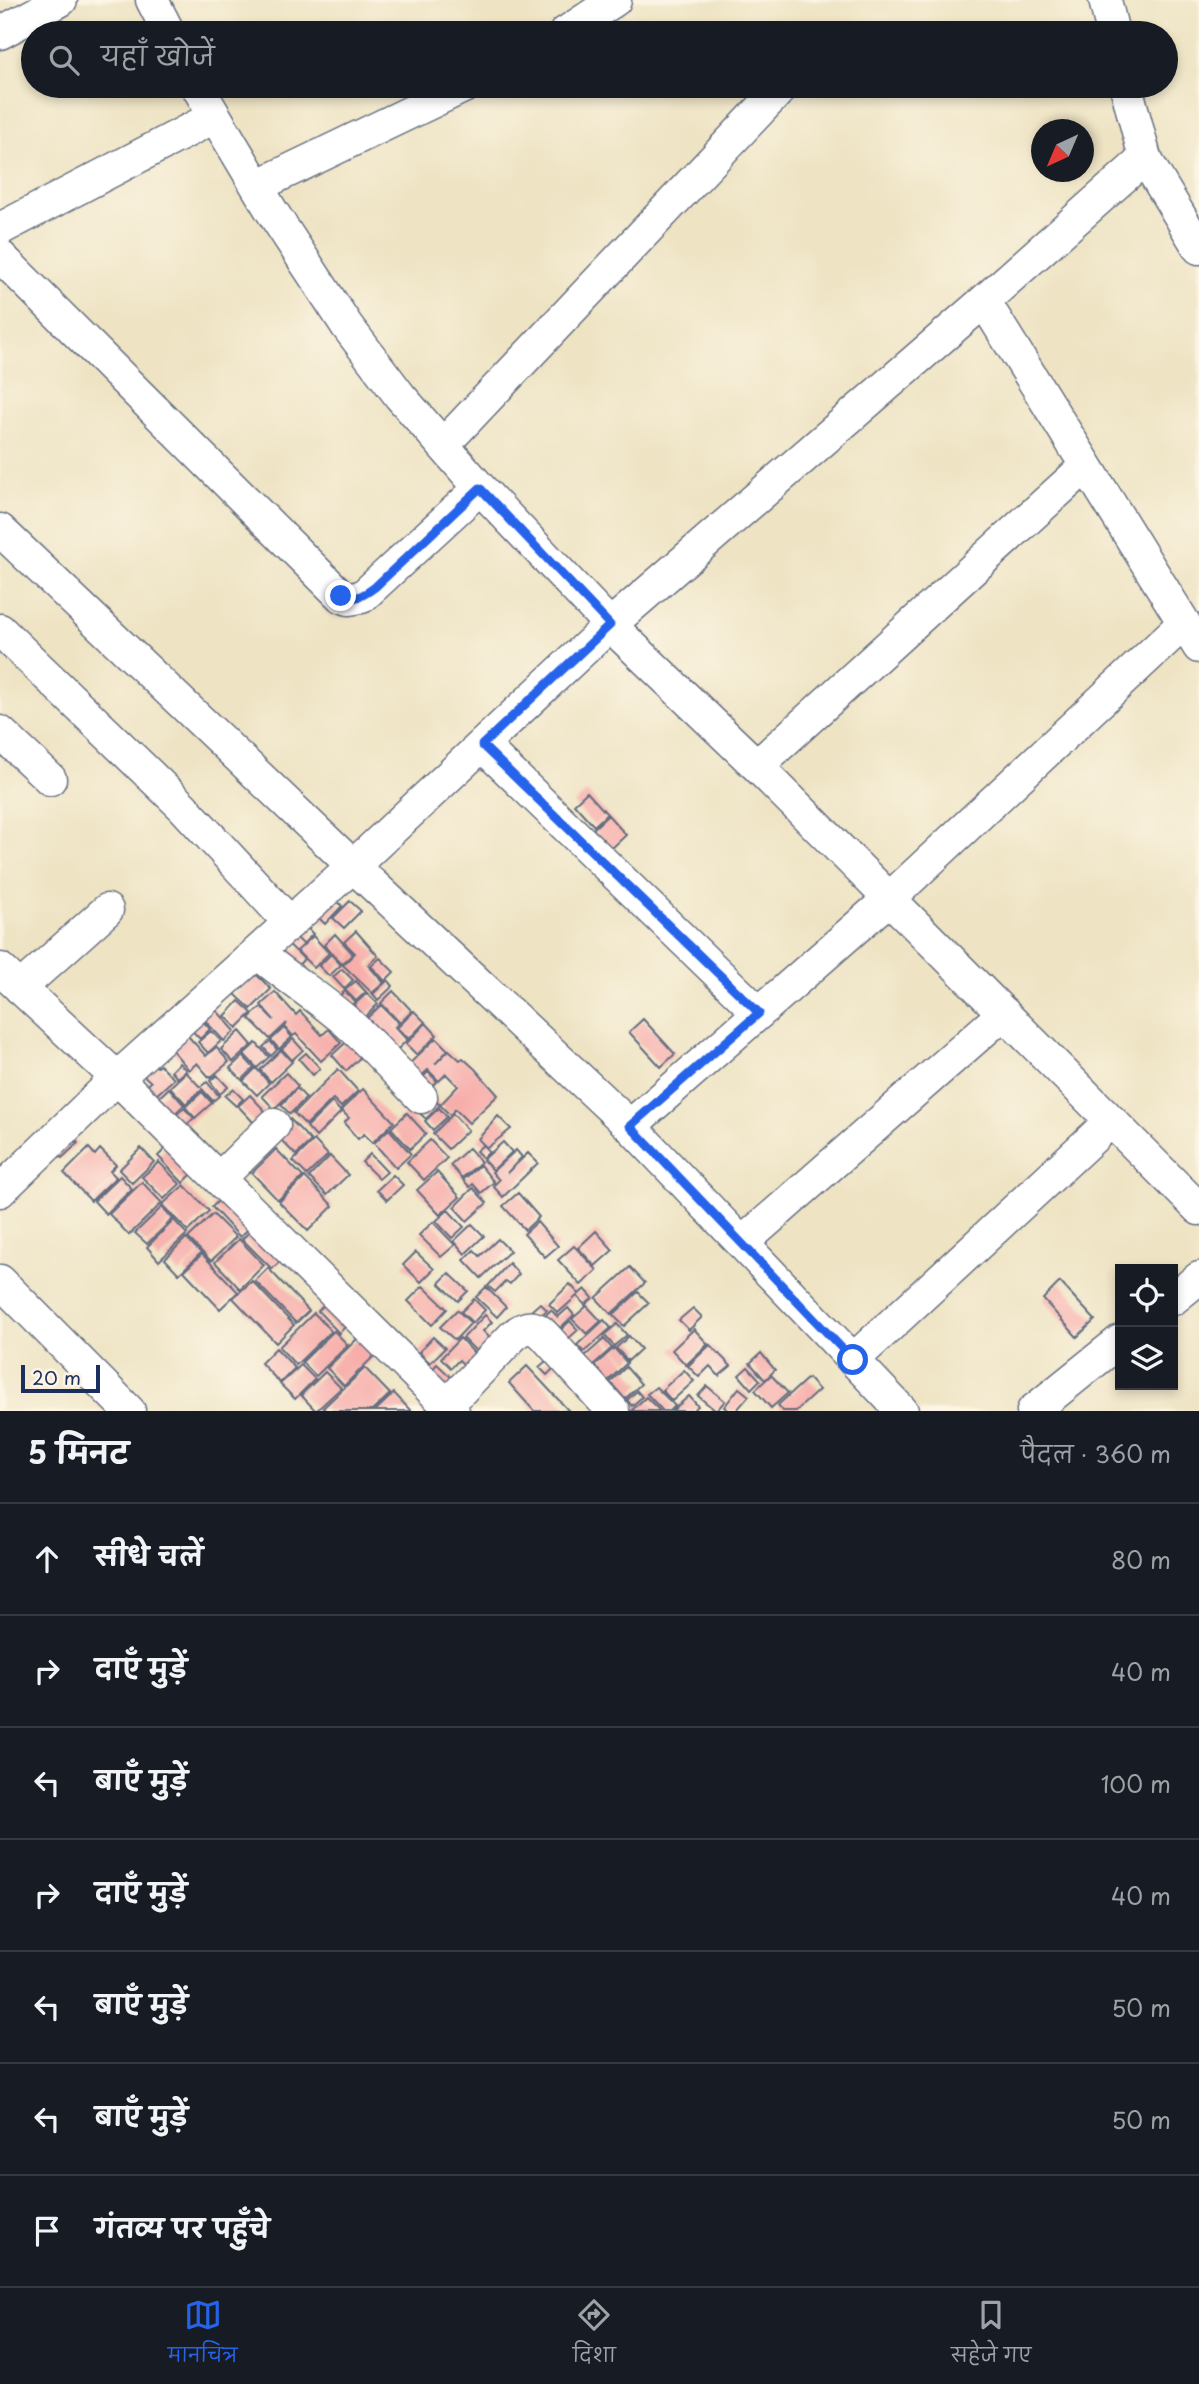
<!DOCTYPE html>
<html lang="hi">
<meta charset="utf-8">
<style>
:root{--surface:#171b24;--page:#242831;--text:#f1f3f6;--muted:#9ea1a6;--line:#363941;--accent:#2563eb}
body{margin:0;font-family:"Playpen Sans","Playpen Sans Deva",sans-serif;background:var(--page);color:var(--text)}
.controls{position:absolute;right:21px;bottom:21px;display:grid;overflow:hidden;border-radius:0px;box-shadow:0 4px 10px #0003}
.controls button{width:63px;height:63px;display:grid;place-items:center;padding:0;border:0;border-bottom:2px solid var(--line);background:var(--surface);color:var(--text);font:35px sans-serif}
.compass{position:absolute;left:1031px;top:119px;width:63px;height:63px;border-radius:50%;background:var(--surface);box-shadow:0 4px 10px #0003;rotate:224deg}
.scale{position:absolute;left:21px;bottom:18px;width:79px;box-sizing:border-box;padding-left:7px;border:4px solid #1b2f5e;border-top:0;font-size:19px;line-height:24px;white-space:nowrap;color:#1b2f5e;-webkit-text-stroke:5px #fcf5e5;paint-order:stroke}
.stop{position:absolute;width:21px;height:21px;margin:-16px;border:5px solid #2563eb;border-radius:50%;background:#fff}
.stop.end{background:#2563eb;border-color:#fff;box-shadow:0 2px 7px #0008}
.list{margin:0;padding:0;list-style:none}
h2{display:flex;justify-content:space-between;align-items:center;height:91px;margin:0;padding:0 28px;font-size:30px}
h2 small{font-size:23px;font-weight:400;color:var(--muted)}
.list li{display:grid;grid-template-columns:46px 1fr auto;gap:21px;align-items:center;box-sizing:border-box;height:112px;padding:0 28px;border-top:2px solid var(--line)}
.list b{display:block;font-size:26px;white-space:nowrap}
.list em{font-size:23px;font-style:normal;color:var(--muted)}
.icon{flex:none;width:38px;height:38px;fill:none;stroke:currentColor;stroke-width:2;stroke-linecap:round;stroke-linejoin:round}
.map{position:relative;flex:none;width:1199px;height:1411px;overflow:hidden}
.search{position:absolute;background:var(--surface);box-shadow:0 4px 10px #0003;left:21px;right:21px;top:21px;height:77px;display:flex;align-items:center;gap:18px;box-sizing:border-box;padding:0 24px;border-radius:38px;color:var(--muted);font-size:26px}
.sheet{height:875px;background:var(--surface)}
nav{display:flex;justify-content:space-around;align-items:center;box-sizing:border-box;height:98px;border-top:2px solid var(--line);background:var(--surface);font-size:19px;color:var(--muted)}
nav a{display:grid;justify-items:center;gap:4px}
nav .on{color:var(--accent)}
.map>svg:first-child{display:block}
</style>
<div class="map">
<svg width="1199" height="1411" viewBox="0 0 1199 1411">
<rect width="100%" height="100%" fill="#fcf5e5"/>
<filter id="ink" filterUnits="userSpaceOnUse"><feTurbulence type="fractalNoise" baseFrequency=".0143" numOctaves="2"/><feDisplacementMap in="SourceGraphic" scale="14" xChannelSelector="R" yChannelSelector="G"/><feConvolveMatrix kernelMatrix="1 2 1 2 8 2 1 2 1" color-interpolation-filters="sRGB"/></filter>
<filter id="wash" filterUnits="userSpaceOnUse"><feTurbulence type="fractalNoise" baseFrequency=".00686" numOctaves="4" result="noise"/><feDisplacementMap in="SourceGraphic" scale="28" xChannelSelector="R" yChannelSelector="G"/><feGaussianBlur stdDeviation="1.57" result="paint"/><feColorMatrix in="noise" values="0 0 0 0 0 0 0 0 0 0 0 0 0 0 0 0 0 1.4 0 .05"/><feComposite in="paint" operator="in"/></filter>
<g filter="url(#wash)">
<rect width="100%" height="100%" fill="#eee3c3"/>
<g id="blocks">
<path fill="#f7adaa" d="M587 792 607 814 594 826 574 804Z
M608 815 626 835 611 849 593 829Z
M332 895 342 906 325 924 314 913Z
M350 901 361 911 344 928 333 918Z
M299 919 313 934 303 944 289 930Z
M356 931 378 956 368 965 384 983 372 993 343 965 355 953 344 942Z
M335 934 353 954 342 964 324 945Z
M313 936 329 953 314 968 297 951Z
M282 938 304 959 295 969 273 947Z
M331 954 341 965 329 976 319 966Z
M380 958 394 972 385 981 371 966Z
M342 969 353 980 344 989 333 977Z
M255 973 271 989 251 1009 235 994Z
M388 980 393 986 378 1000 373 994Z
M356 981 366 992 356 1001 345 990Z
M345 991 355 1002 346 1010 336 999Z
M393 991 412 1011 400 1023 381 1003Z
M275 992 296 1015 300 1011 322 1035 329 1029 341 1043 321 1061 296 1034 293 1036 285 1027 287 1023 270 1039 249 1018 261 1007 274 1020 261 1005Z
M367 993 378 1004 365 1017 354 1005Z
M239 1001 252 1013 237 1028 225 1016Z
M209 1002 235 1031 224 1041 198 1013Z
M381 1005 399 1023 395 1027 407 1040 392 1055 380 1044 386 1037 367 1018Z
M414 1011 425 1022 409 1039 397 1028Z
M197 1015 210 1029 200 1039 187 1025Z
M643 1019 675 1054 661 1067 629 1032Z
M426 1023 437 1035 417 1055 406 1044Z
M284 1028 292 1037 279 1049 271 1040Z
M211 1031 221 1041 208 1053 198 1042Z
M240 1031 252 1045 233 1062 221 1049Z
M188 1036 206 1056 216 1047 229 1062 210 1078 197 1063 189 1070 172 1050Z
M352 1037 366 1052 346 1071 332 1055Z
M436 1038 448 1050 435 1064 449 1050 460 1060 463 1058 475 1069 498 1095 469 1123 455 1109 450 1115 440 1105 458 1086 446 1074 439 1081 428 1070 418 1079 406 1067Z
M293 1039 303 1050 292 1060 282 1049Z
M270 1041 277 1050 271 1056 263 1047Z
M256 1043 269 1057 257 1068 244 1054Z
M281 1050 292 1062 271 1082 260 1070Z
M306 1053 320 1068 313 1075 299 1059Z
M243 1056 254 1068 242 1080 230 1068Z
M154 1063 157 1067 160 1065 174 1079 155 1096 146 1087 151 1082 142 1074Z
M179 1063 186 1070 177 1078 171 1071Z
M256 1068 269 1083 257 1095 243 1081Z
M338 1069 358 1091 341 1107 333 1099 306 1125 294 1113Z
M186 1072 200 1087 207 1082 219 1096 213 1101 202 1089 186 1104 170 1087Z
M428 1072 437 1081 427 1091 418 1082Z
M286 1073 298 1086 274 1109 262 1096Z
M217 1075 228 1087 220 1094 210 1081Z
M169 1088 184 1105 171 1117 155 1101Z
M297 1088 306 1098 290 1114 281 1105Z
M233 1089 243 1099 236 1106 225 1096Z
M363 1089 394 1122 372 1143 364 1134 358 1139 344 1123 349 1118 341 1110Z
M202 1092 212 1103 195 1118 185 1107Z
M250 1095 266 1112 254 1123 238 1106Z
M432 1097 440 1105 426 1119 417 1111Z
M332 1102 341 1112 316 1137 307 1127Z
M184 1108 194 1118 180 1131 170 1120Z
M439 1108 447 1117 433 1130 425 1121Z
M407 1113 426 1134 410 1149 391 1128Z
M453 1114 468 1130 448 1149 433 1134Z
M498 1116 511 1129 487 1148 478 1139Z
M290 1119 311 1141 296 1155 275 1134Z
M389 1129 411 1154 396 1168 374 1143Z
M68 1133 78 1143 62 1158 52 1148Z
M314 1140 328 1155 307 1175 293 1161Z
M430 1140 447 1158 424 1180 407 1162Z
M503 1142 512 1152 493 1170 483 1160Z
M483 1145 489 1152 483 1158 476 1151Z
M167 1147 193 1173 183 1183 158 1156Z
M89 1148 95 1155 100 1149 116 1165 110 1171 116 1177 91 1201 64 1173Z
M141 1148 154 1162 132 1183 119 1170Z
M469 1148 481 1162 462 1178 450 1165Z
M276 1149 303 1177 278 1200 252 1173Z
M516 1150 522 1157 507 1173 528 1153 538 1163 503 1197 493 1186 499 1180 492 1172Z
M370 1154 387 1172 379 1179 362 1162Z
M330 1156 348 1175 327 1195 309 1177Z
M159 1162 180 1184 164 1199 142 1177Z
M480 1165 494 1182 481 1193 473 1184 470 1187 463 1180Z
M437 1172 460 1197 440 1215 417 1190Z
M393 1175 403 1185 387 1200 377 1190Z
M120 1176 132 1189 106 1214 94 1201Z
M305 1177 333 1206 308 1231 279 1202Z
M142 1182 162 1203 129 1235 109 1214Z
M184 1185 209 1211 188 1231 162 1205Z
M473 1188 487 1203 467 1221 454 1207Z
M226 1193 255 1223 240 1237 212 1207Z
M518 1193 539 1217 525 1230 503 1206Z
M162 1207 173 1219 147 1244 135 1233Z
M448 1210 464 1227 452 1238 436 1221Z
M213 1214 236 1237 211 1261 188 1238Z
M174 1220 187 1234 159 1261 147 1247Z
M433 1222 455 1245 441 1257 419 1235Z
M537 1222 558 1246 545 1257 524 1234Z
M259 1223 289 1253 272 1269 242 1239Z
M472 1224 484 1236 465 1254 454 1241Z
M596 1231 613 1250 595 1266 578 1248Z
M186 1238 201 1253 179 1274 165 1259Z
M239 1239 264 1265 240 1289 215 1262Z
M498 1239 510 1251 481 1278 464 1260 474 1250 480 1256Z
M574 1246 597 1270 581 1285 558 1260Z
M416 1252 434 1269 421 1282 403 1265Z
M202 1254 238 1292 220 1309 184 1271Z
M509 1263 519 1274 510 1284 506 1281 495 1292 488 1286Z
M630 1267 645 1283 611 1314 596 1298Z
M268 1268 309 1311 296 1323 255 1281Z
M449 1273 468 1291 458 1301 439 1283Z
M252 1281 294 1325 276 1343 233 1298Z
M1060 1282 1095 1320 1077 1337 1043 1299Z
M570 1284 579 1294 585 1289 593 1298 585 1305 577 1296 558 1313 549 1304Z
M423 1286 447 1309 432 1325 408 1301Z
M486 1287 506 1307 497 1317 476 1297Z
M638 1292 649 1303 624 1326 613 1315Z
M331 1298 352 1320 339 1333 318 1311Z
M474 1299 485 1310 473 1323 461 1312Z
M540 1303 547 1310 538 1318 531 1311Z
M587 1306 601 1321 587 1334 572 1319Z
M568 1308 574 1315 560 1328 553 1321 547 1326 541 1319 551 1310 558 1317Z
M693 1308 702 1317 689 1330 679 1320Z
M457 1310 471 1323 455 1340 440 1327Z
M314 1313 331 1331 296 1365 279 1347Z
M485 1315 492 1322 483 1331 494 1342 481 1356 463 1338Z
M604 1320 611 1328 584 1352 577 1345Z
M570 1321 578 1330 559 1347 551 1339Z
M617 1324 627 1335 614 1346 604 1335Z
M694 1329 708 1344 686 1365 672 1350Z
M334 1331 348 1345 316 1376 302 1362Z
M629 1336 641 1349 628 1361 616 1348Z
M359 1337 376 1354 344 1386 327 1368Z
M433 1337 445 1348 430 1363 419 1352Z
M460 1338 478 1357 467 1368 459 1360 451 1368 441 1358Z
M604 1339 612 1348 592 1366 584 1357Z
M710 1345 731 1366 719 1376 710 1366 699 1377 688 1366Z
M276 1348 295 1368 280 1383 261 1363Z
M614 1348 627 1363 608 1381 594 1366Z
M761 1353 775 1370 765 1380 750 1363Z
M552 1356 559 1363 547 1375 539 1367Z
M437 1364 454 1380 444 1390 428 1374Z
M301 1365 315 1379 295 1399 280 1384Z
M527 1366 569 1411H534L509 1383Z
M626 1367 641 1384 625 1399 610 1382Z
M748 1367 760 1380 751 1389 739 1375Z
M365 1368 390 1394 372 1411H326L323 1408Z
M684 1370 694 1381 672 1401 662 1390Z
M325 1372 341 1388 316 1411 301 1395Z
M771 1375 788 1393 771 1408 755 1390Z
M808 1378 819 1390 796 1411H783L778 1405Z
M707 1386 725 1401 716 1411 698 1396Z
M656 1387 675 1406 670 1411H663L647 1394Z
M739 1388 749 1396 736 1411H729L724 1407Z
M637 1391 642 1397 632 1406 627 1400Z
M394 1393 411 1411H375Z
M689 1396 698 1406 693 1411H672Z
M646 1397 660 1411H631Z"/>
</g>
</g>
<g filter="url(#ink)">
<use href="#blocks" fill-opacity="0" stroke="#656e81" stroke-width="2"/>
<g fill="none" stroke-linecap="round" stroke-linejoin="round">
<defs>
<path id="street" d="M152 0 169 33
M1105 0 1113 33
M0 33 61 0
M565 33 615 0
M197 86 271 210 347 326 400 396 480 488 610 625 757 766 1199 1209
M1126 86 1145 158 1199 248
M257 186 465 86
M0 229 214 117
M0 256 341 596 349 599 362 597 480 488
M984 301 1199 647
M443 445 783 86
M0 530 353 866 630 1126 902 1411
M0 630 183 807 290 923
M0 732 50 779
M482 745 759 1013
M757 766 1086 466
M258 953C287 978 320 998 348 1023 374 1046 397 1073 421 1097
M0 969 117 1078 453 1411
M20 988 107 910
M630 1126 890 898 1184 623
M219 1179 274 1125
M0 1191 117 1078 353 866 610 625 984 301 1145 158
M742 1243 1004 1013
M0 1281 129 1411
M1173 1299 1199 1278
M853 1360 1111 1121
M447 1405 513 1336C525 1326 534 1324 545 1336L613 1411
M1033 1411 1120 1341"/>
</defs>
<use href="#street" stroke="#656e81" stroke-width="35"/>
<use href="#street" stroke="#fff" stroke-width="32"/>
</g>
</g>
<g fill="none" stroke-linecap="round" stroke-linejoin="round" filter="url(#ink)">
<path stroke="#2563eb" stroke-width="9" d="M341 596C355 601 363 596 375 587L480 488 610 625 482 745 759 1013 630 1126 853 1360"/>
</g>
</svg>
<div class="controls">
<button><svg class="icon" aria-label="locate" viewBox="0 0 24 24"><circle cx="12" cy="12" r="6"/><path d="M12 2v4M12 18v4M2 12h4M18 12h4"/></svg></button>
<button><svg class="icon" aria-label="layers" viewBox="0 0 24 24"><path d="M12 4l9 5-9 5-9-5zM3 14l9 5 9-5"/></svg></button>
</div>
<svg class="compass" viewBox="-18 -18 36 36"><path d="M0-13l5 13h-10z" fill="#e53935"/><path d="M0 13l5-13h-10z" fill="#9ea1a6"/></svg>
<div class="scale">20 m</div>
<div class="stop" style="left:853px;top:1360px"></div>
<div class="stop end" style="left:341px;top:596px"></div>
<div class="search"><svg class="icon" aria-label="search" viewBox="0 0 24 24"><circle cx="10" cy="10" r="6"/><path d="M15 15l6 6"/></svg>यहाँ खोजें</div>
</div>
<section class="sheet">
<h2>5 मिनट<small>पैदल · 360 m</small></h2>
<ul class="list">
<li><svg class="icon" aria-label="ahead" viewBox="0 0 24 24"><path d="M12 20V5M6 11l6-6 6 6"/></svg><div><b>सीधे चलें</b></div><em>80 m</em></li>
<li><svg class="icon" aria-label="right" viewBox="0 0 24 24"><path d="M7 20v-9h11M14 6l5 5-5 5"/></svg><div><b>दाएँ मुड़ें</b></div><em>40 m</em></li>
<li><svg class="icon" aria-label="left" viewBox="0 0 24 24"><path d="M17 20v-9H6M10 6l-5 5 5 5"/></svg><div><b>बाएँ मुड़ें</b></div><em>100 m</em></li>
<li><svg class="icon" aria-label="right" viewBox="0 0 24 24"><path d="M7 20v-9h11M14 6l5 5-5 5"/></svg><div><b>दाएँ मुड़ें</b></div><em>40 m</em></li>
<li><svg class="icon" aria-label="left" viewBox="0 0 24 24"><path d="M17 20v-9H6M10 6l-5 5 5 5"/></svg><div><b>बाएँ मुड़ें</b></div><em>50 m</em></li>
<li><svg class="icon" aria-label="left" viewBox="0 0 24 24"><path d="M17 20v-9H6M10 6l-5 5 5 5"/></svg><div><b>बाएँ मुड़ें</b></div><em>50 m</em></li>
<li><svg class="icon" aria-label="arrive" viewBox="0 0 24 24"><path d="M6 21V4h12l-3 4 3 4H6"/></svg><div><b>गंतव्य पर पहुँचे</b></div></li>
</ul>
</section>
<nav>
<a class="on"><svg class="icon" aria-label="map" viewBox="0 0 24 24"><path d="M3 6l6-2 6 2 6-2v14l-6 2-6-2-6 2zM9 4v14M15 6v14"/></svg>मानचित्र</a>
<a><svg class="icon" aria-label="directions" viewBox="0 0 24 24"><path d="M12 3l9 9-9 9-9-9zM9 14v-3h6M13 9l2 2-2 2"/></svg>दिशा</a>
<a><svg class="icon" aria-label="saved" viewBox="0 0 24 24"><path d="M7 4h10v16l-5-4-5 4z"/></svg>सहेजे गए</a>
</nav>
